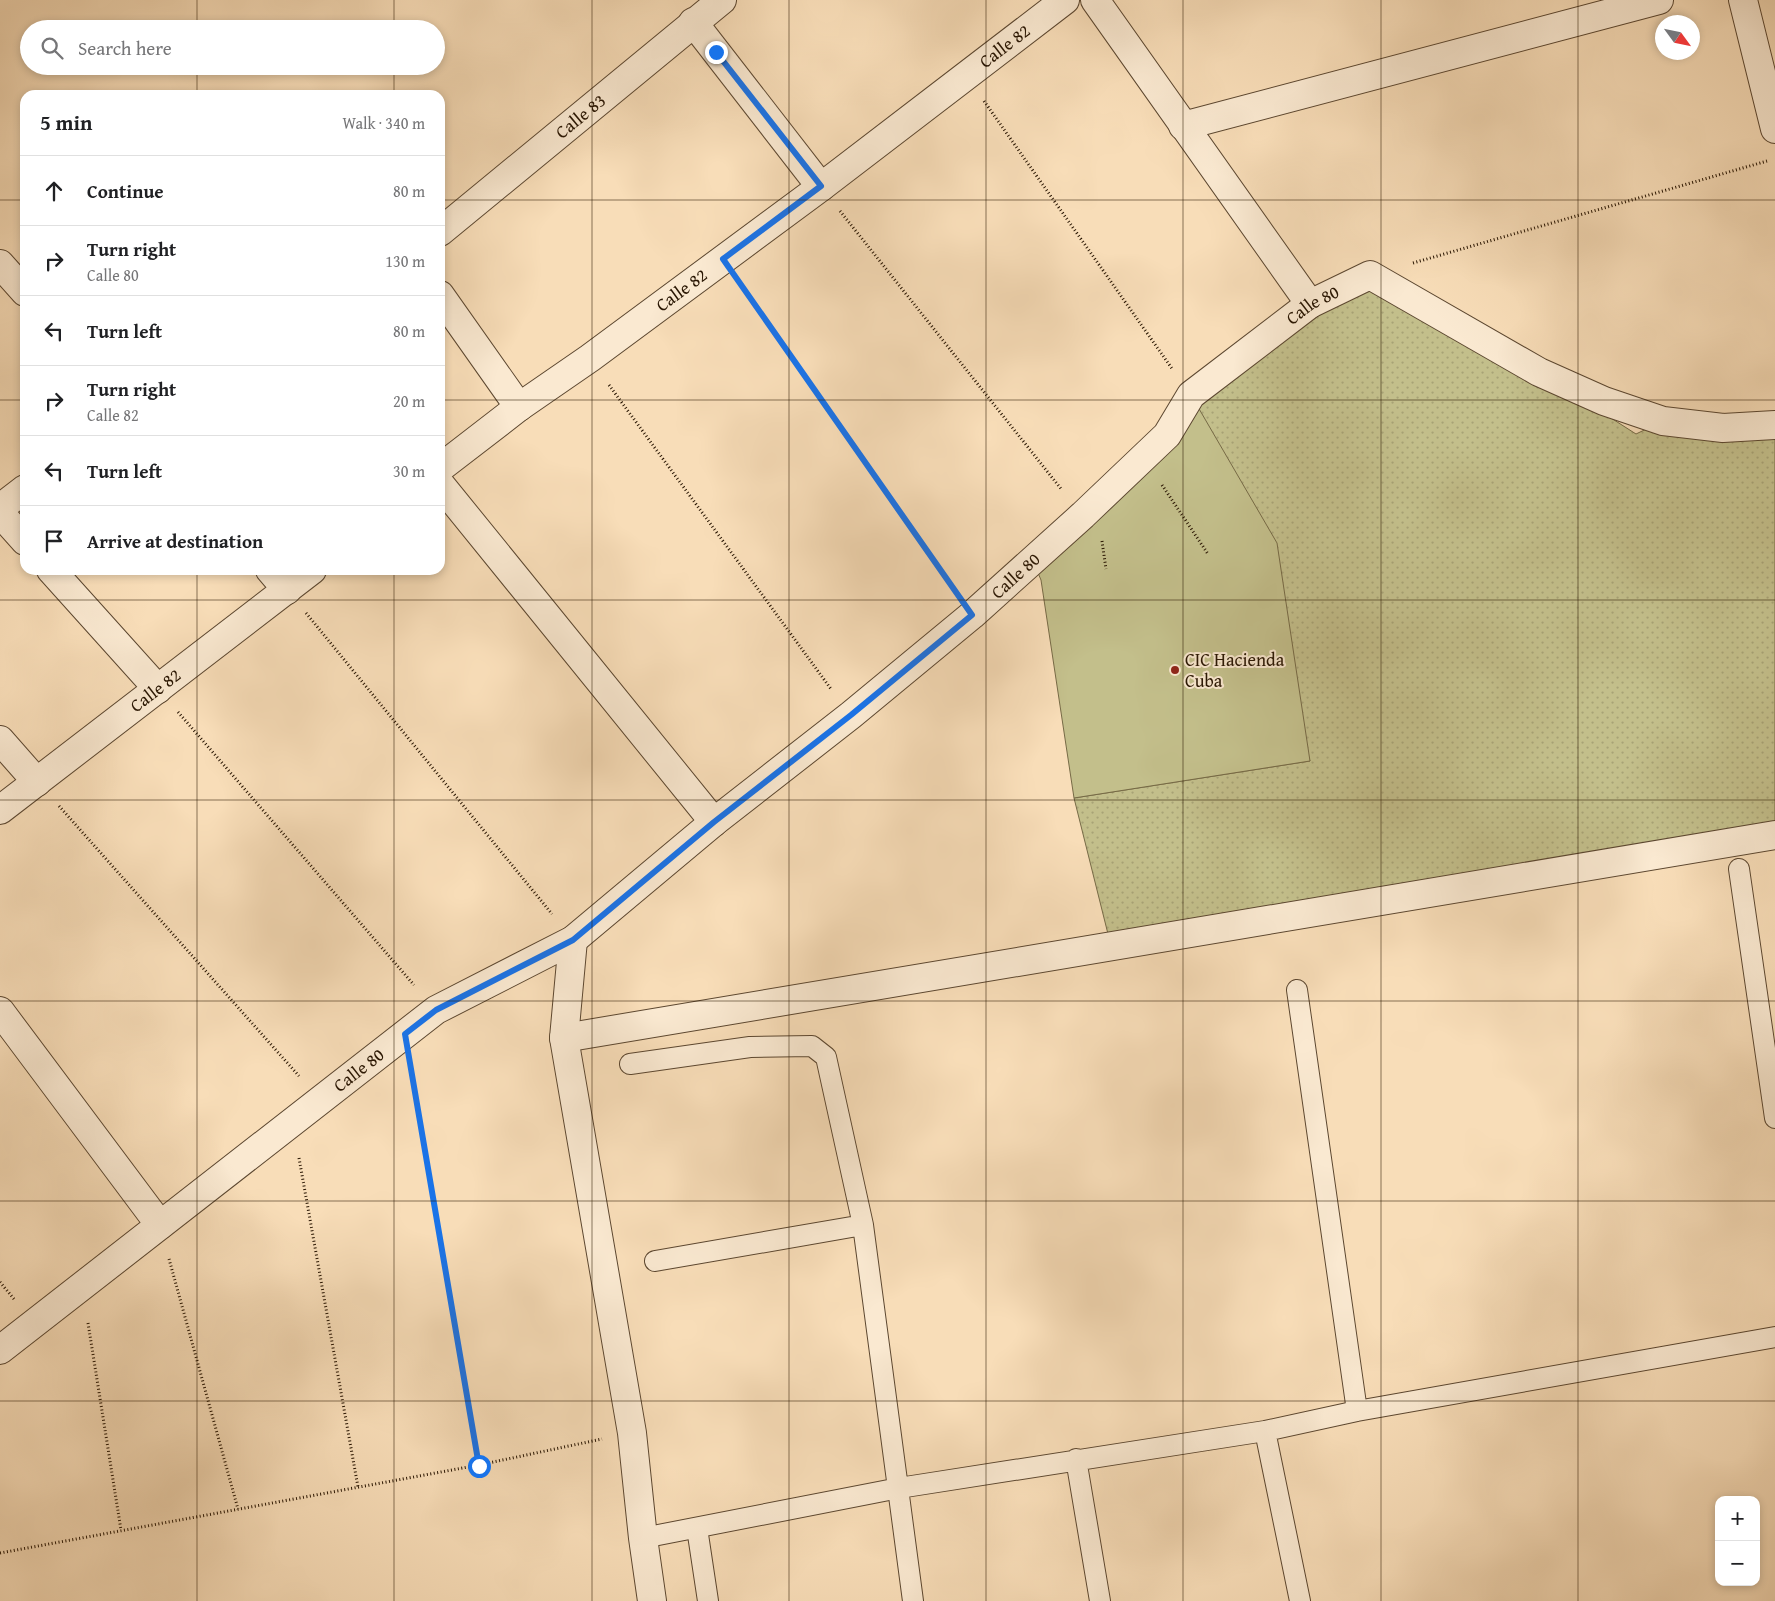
<!DOCTYPE html>
<meta charset="utf-8">
<style>
:root{--surface:#fff;--page:#f2f2f2;--text:#202124;--muted:#757577;--line:#e0e0e0}
body{margin:0;font-family:"Gentium Book Plus",serif;background:var(--page);color:var(--text)}
.controls{position:absolute;right:15px;bottom:15px;display:grid;overflow:hidden;border-radius:10px;box-shadow:0 2px 8px #0003}
.controls button{width:45px;height:45px;display:grid;place-items:center;padding:0;border:0;border-bottom:1px solid var(--line);background:var(--surface);color:var(--text);font:25px sans-serif}
.compass{position:absolute;left:1655px;top:15px;width:45px;height:45px;border-radius:50%;background:var(--surface);box-shadow:0 2px 8px #0003;rotate:123deg}
.stop{position:absolute;width:15px;height:15px;margin:-11px;border:4px solid #1a73e8;border-radius:50%;background:#fff}
.stop.end{background:#1a73e8;border-color:#fff;box-shadow:0 1px 5px #0008}
.list{margin:0;padding:0;list-style:none}
h2{display:flex;justify-content:space-between;align-items:center;height:65px;margin:0;padding:0 20px;font-size:21px}
h2 small{font-size:16px;font-weight:400;color:var(--muted)}
.list li{display:grid;grid-template-columns:32px 1fr auto;gap:15px;align-items:center;box-sizing:border-box;height:70px;padding:0 20px;border-top:1px solid var(--line)}
.list b{display:block;font-size:19px;white-space:nowrap}
.list p{margin:0;font-size:16px;white-space:nowrap;color:var(--muted)}
.list em{font-size:16px;font-style:normal;color:var(--muted)}
.icon{flex:none;width:28px;height:28px;fill:none;stroke:currentColor;stroke-width:2;stroke-linecap:round;stroke-linejoin:round}
.map{position:relative;flex:none;width:1775px;height:1601px;overflow:hidden}
.search{position:absolute;background:var(--surface);box-shadow:0 2px 8px #0003;left:20px;top:20px;width:425px;height:55px;display:flex;align-items:center;gap:12px;box-sizing:border-box;padding:0 18px;border-radius:28px;color:var(--muted);font-size:19px}
.panel{position:absolute;background:var(--surface);box-shadow:0 2px 8px #0003;left:20px;top:90px;width:425px;height:485px;border-radius:15px}
.map>svg:first-child{display:block}
</style>
<div class="map">
<svg width="1775" height="1601" viewBox="0 0 1775 1601">
<defs>
<pattern id="grass-dots" width="8" height="8" patternUnits="userSpaceOnUse" patternTransform="scale(1.25)"><rect width="8" height="8" fill="#c3bf8b"/><path d="M2 2h.1M6 6h.1" fill="none" stroke="#a8a376" stroke-width="1.8" stroke-linecap="round"/></pattern>
</defs>
<rect width="100%" height="100%" fill="#f8ddb8"/>
<filter id="stains"><feTurbulence type="fractalNoise" baseFrequency=".004" numOctaves="4"/><feColorMatrix values="0 0 0 0 .2 0 0 0 0 .09 0 0 0 0 .02 0 0 0 .5 -.17"/></filter>
<radialGradient id="worn" r=".72"><stop offset=".6" stop-color="#630" stop-opacity="0"/><stop offset="1" stop-color="#630" stop-opacity=".3"/></radialGradient>
<path fill="url(#grass-dots)" stroke="#766a46" d="M1370 275 1539 372 1636 434 1663 421 1775 432V835L1111 946 1074 798 1310 761 1191 395Z"/>
<path fill="#c3bf8b" stroke="#766a46" d="M1191 395 1277 543 1310 761 1074 798 1041 580 1033 561Z"/>
<g fill="none" stroke-linecap="round" stroke-linejoin="round">
<defs>
<path id="service" d="M1739 869 1775 1118
M1297 990 1357 1411
M630 1064 750 1047 812 1046 826 1057 863 1225 913 1601
M655 1261 863 1225
M1265 1431 1300 1601
M1076 1459 1100 1601
M697 1528 708 1601
M643 1538 899 1488 1265 1431 1357 1411 1775 1337"/>
<g id="minor">
<path d="M1095 0 1310 304"/>
<path d="M1743 0 1775 129"/>
<path d="M693 22 821 187"/>
<path d="M1183 126 1659 0"/>
<path id="s1" d="M440 232 722 0"/>
<path d="M0 264 25 292"/>
<path d="M440 295 519 407"/>
<path d="M440 484 714 822"/>
<path d="M0 508 25 489"/>
<path d="M0 513 25 541"/>
<path d="M51 570 158 689"/>
<path d="M270 570 287 590"/>
<path d="M0 740 37 782"/>
<path d="M573 940 564 1038 632 1433 643 1538 652 1601"/>
<path d="M0 1011 160 1225"/>
<path d="M564 1038 1775 835"/>
<path id="s2" d="M0 1350 436 1010 573 940 714 822 851 715 972 615 1083 515 1167 435 1191 395 1310 304 1370 275 1539 372 1604 401 1663 421 1723 428 1775 425"/>
</g>
<g id="tertiary">
<path id="s3" d="M440 468 519 407 590 358 821 187 1065 0"/>
<path id="s4" d="M0 810 312 570"/>
</g>
</defs>
<use href="#service" stroke="#5c4730" stroke-width="22"/>
<use href="#minor" stroke="#5c4730" stroke-width="30"/>
<use href="#tertiary" stroke="#5c4730" stroke-width="30"/>
<path stroke="#281502" stroke-width="3" stroke-dasharray="1 2.5" stroke-linecap="butt" d="M984 101 1173 370
M840 211 1062 490
M1413 263 1767 161
M742 286 953 588
M609 385 831 689
M1162 485 1208 554
M1102 541 1106 569
M306 613 552 914
M178 712 414 985
M59 806 299 1076
M411 1069 479 1465
M299 1158 358 1487
M169 1259 238 1509
M0 1282 14 1299
M88 1323 121 1530
M0 1553 479 1465 602 1439"/>
<use href="#service" stroke="#fae9d1" stroke-width="20"/>
<use href="#minor" stroke="#fae9d1" stroke-width="28"/>
<use href="#tertiary" stroke="#fae9d1" stroke-width="28"/>
</g>
<g fill="none" stroke-linecap="round" stroke-linejoin="round">
<path stroke="#1a73e8" stroke-width="6" d="M479 1466 405 1034 436 1010 573 940 714 822 851 715 972 615 723 259 821 186 716 52"/>
</g>
<path fill="none" stroke="#281502" stroke-width="1" stroke-opacity="0.55" d="M197 0V29M394 0V29M592 0V1601M789 0V1601M986 0V1601M1183 0V1601M1381 0V1601M1578 0V1601M197 66V95M394 66V95M0 200H25M440 200H1775M0 400H25M440 400H1775M197 570V1601M394 570V1601M0 600H1775M0 800H1775M0 1001H1775M0 1201H1775M0 1401H1775"/>
<circle fill="#8f2418" stroke="#fae9d1" stroke-width="2" cx="1175" cy="670" r="5"/>
<g text-anchor="middle" stroke-width="4" stroke-linejoin="round" paint-order="stroke">
<g font-size="18" fill="#281502" stroke="#fae9d1">
<text dy="6" stroke="none"><textPath href="#s3" startOffset="705">Calle 82</textPath></text>
<text dy="6" stroke="none"><textPath href="#s1" startOffset="182">Calle 83</textPath></text>
<text dy="6" stroke="none"><textPath href="#s3" startOffset="300">Calle 82</textPath></text>
<text dy="6" stroke="none"><textPath href="#s2" startOffset="1685">Calle 80</textPath></text>
<text dy="6" stroke="none"><textPath href="#s2" startOffset="1280">Calle 80</textPath></text>
<text dy="6" stroke="none"><textPath href="#s4" startOffset="196">Calle 82</textPath></text>
<text dy="6" stroke="none"><textPath href="#s2" startOffset="455">Calle 80</textPath></text>
</g>
<g font-size="18" fill="#281502" stroke="#fae9d1" text-anchor="start">
<text x="1185" y="666">CIC Hacienda<tspan x="1185" dy="21">Cuba</tspan></text>
</g>
</g>
<rect width="100%" height="100%" filter="url(#stains)"/>
<rect width="100%" height="100%" fill="url(#worn)"/>
</svg>
<div class="controls">
<button>+</button>
<button>−</button>
</div>
<svg class="compass" viewBox="-18 -18 36 36"><path d="M0-13l5 13h-10z" fill="#e53935"/><path d="M0 13l5-13h-10z" fill="#757577"/></svg>
<div class="stop" style="left:479px;top:1466px"></div>
<div class="stop end" style="left:716px;top:52px"></div>
<div class="search"><svg class="icon" aria-label="search" viewBox="0 0 24 24"><circle cx="10" cy="10" r="6"/><path d="M15 15l6 6"/></svg>Search here</div>
<section class="panel">
<h2>5 min<small>Walk · 340 m</small></h2>
<ul class="list">
<li><svg class="icon" aria-label="ahead" viewBox="0 0 24 24"><path d="M12 20V5M6 11l6-6 6 6"/></svg><div><b>Continue</b></div><em>80 m</em></li>
<li><svg class="icon" aria-label="right" viewBox="0 0 24 24"><path d="M7 20v-9h11M14 6l5 5-5 5"/></svg><div><b>Turn right</b><p>Calle 80</p></div><em>130 m</em></li>
<li><svg class="icon" aria-label="left" viewBox="0 0 24 24"><path d="M17 20v-9H6M10 6l-5 5 5 5"/></svg><div><b>Turn left</b></div><em>80 m</em></li>
<li><svg class="icon" aria-label="right" viewBox="0 0 24 24"><path d="M7 20v-9h11M14 6l5 5-5 5"/></svg><div><b>Turn right</b><p>Calle 82</p></div><em>20 m</em></li>
<li><svg class="icon" aria-label="left" viewBox="0 0 24 24"><path d="M17 20v-9H6M10 6l-5 5 5 5"/></svg><div><b>Turn left</b></div><em>30 m</em></li>
<li><svg class="icon" aria-label="arrive" viewBox="0 0 24 24"><path d="M6 21V4h12l-3 4 3 4H6"/></svg><div><b>Arrive at destination</b></div></li>
</ul>
</section>
</div>
